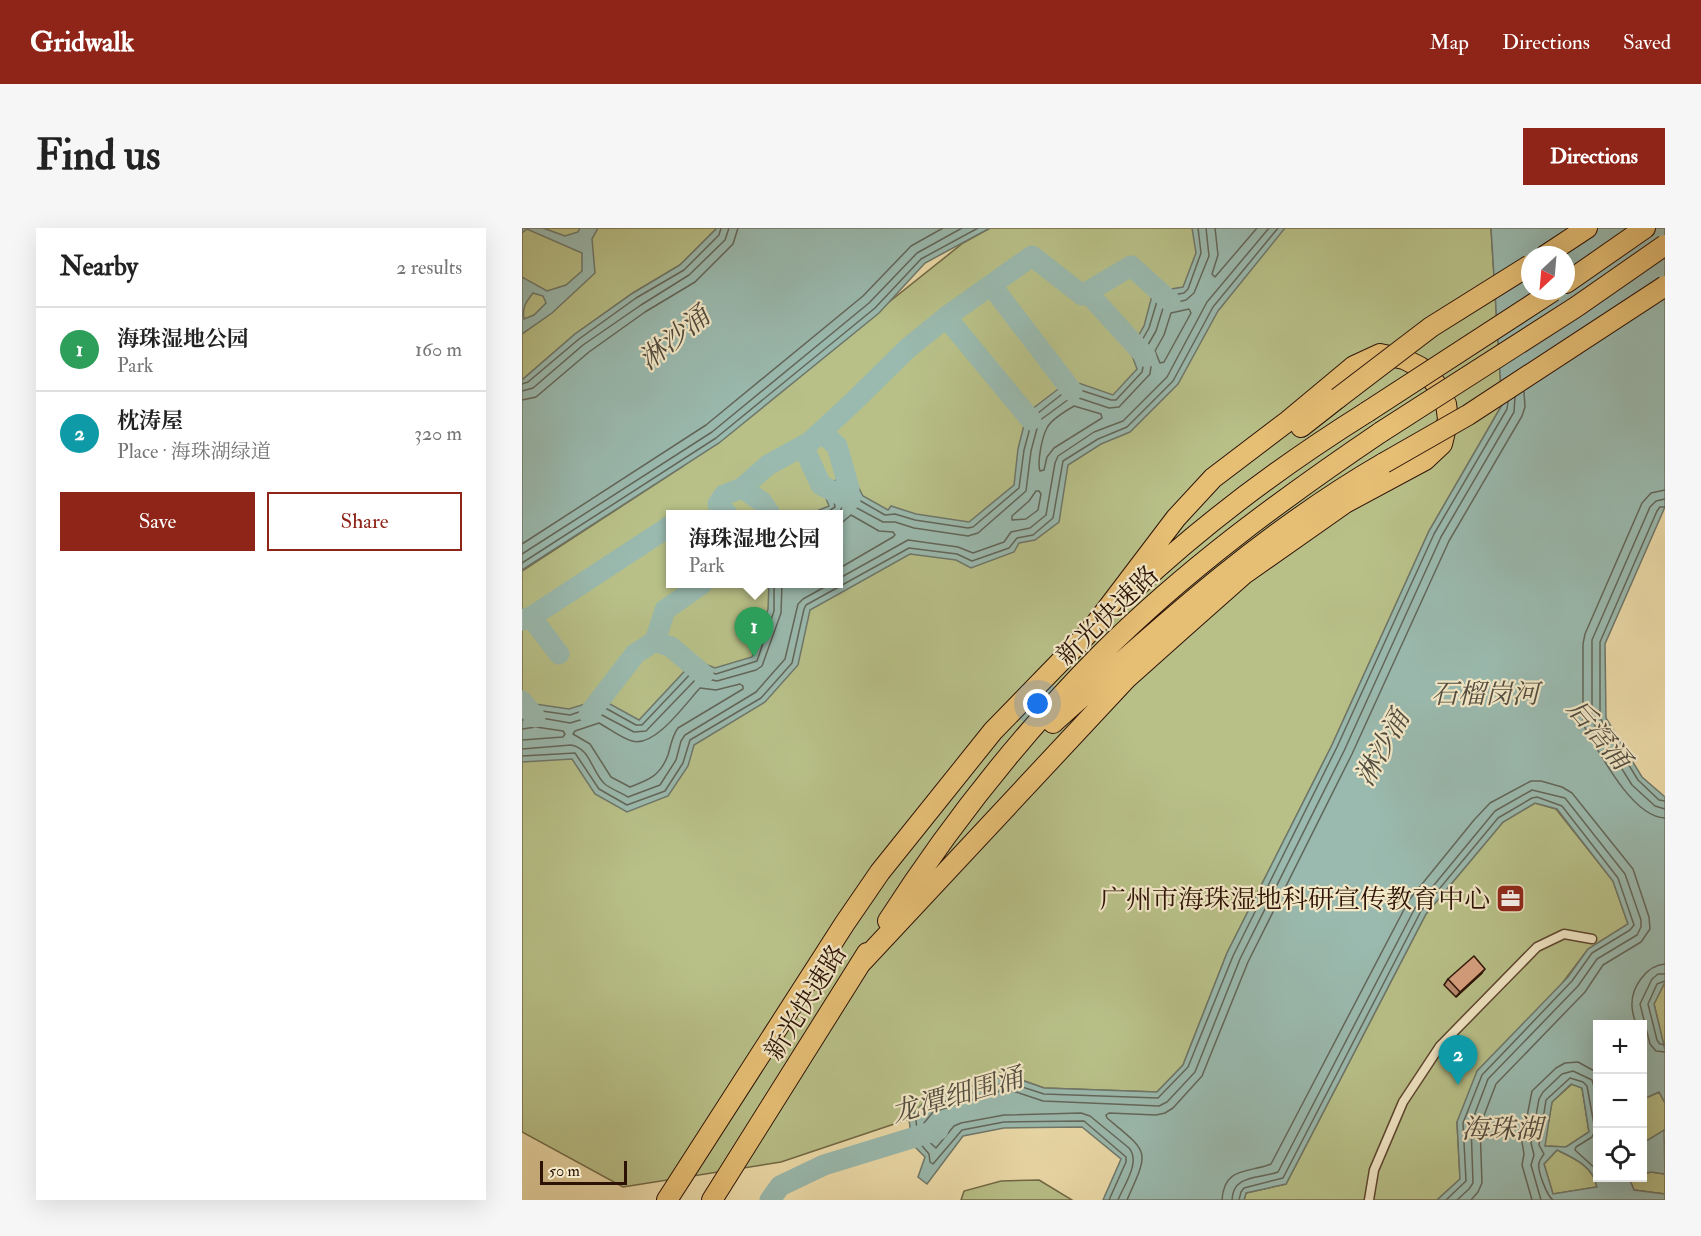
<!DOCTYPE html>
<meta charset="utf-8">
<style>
:root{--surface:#fff;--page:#f6f6f6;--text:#222;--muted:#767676;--line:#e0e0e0;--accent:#8f2418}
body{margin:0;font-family:"IM FELL Double Pica","Noto Serif SC",serif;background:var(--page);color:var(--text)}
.controls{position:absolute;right:18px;bottom:18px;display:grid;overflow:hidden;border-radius:0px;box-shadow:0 6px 24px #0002}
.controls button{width:54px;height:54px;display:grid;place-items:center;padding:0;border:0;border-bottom:2px solid var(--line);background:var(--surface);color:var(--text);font:30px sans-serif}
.compass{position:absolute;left:999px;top:18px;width:54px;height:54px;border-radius:50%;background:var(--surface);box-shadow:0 6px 24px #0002;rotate:206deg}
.scale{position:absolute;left:18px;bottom:15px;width:87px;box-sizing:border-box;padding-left:6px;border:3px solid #2c1205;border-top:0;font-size:16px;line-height:21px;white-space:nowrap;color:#2c1205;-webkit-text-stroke:4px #f3e8c7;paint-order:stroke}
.you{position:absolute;left:516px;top:476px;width:21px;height:21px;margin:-15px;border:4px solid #fff;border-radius:50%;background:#1a73e8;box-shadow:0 0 0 9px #1a73e833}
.badge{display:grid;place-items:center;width:39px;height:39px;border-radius:50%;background:var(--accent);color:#fff;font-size:20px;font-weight:700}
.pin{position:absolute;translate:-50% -50px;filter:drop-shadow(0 2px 3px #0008)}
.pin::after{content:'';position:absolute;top:32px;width:21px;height:18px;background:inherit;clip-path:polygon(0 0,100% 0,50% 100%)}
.popup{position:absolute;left:144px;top:282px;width:177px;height:78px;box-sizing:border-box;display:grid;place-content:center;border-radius:0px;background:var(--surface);filter:drop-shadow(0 2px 4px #0005);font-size:20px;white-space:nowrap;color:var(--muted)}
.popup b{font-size:22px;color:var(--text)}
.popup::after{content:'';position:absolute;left:50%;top:100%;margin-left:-12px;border:12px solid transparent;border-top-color:var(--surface)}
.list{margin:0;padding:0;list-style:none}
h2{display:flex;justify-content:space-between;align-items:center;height:78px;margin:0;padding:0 24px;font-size:26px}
h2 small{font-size:20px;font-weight:400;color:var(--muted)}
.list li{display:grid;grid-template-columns:39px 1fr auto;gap:18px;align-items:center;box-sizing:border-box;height:84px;padding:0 24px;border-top:2px solid var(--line)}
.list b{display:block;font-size:22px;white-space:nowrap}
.list p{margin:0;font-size:20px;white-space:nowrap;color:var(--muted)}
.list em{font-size:20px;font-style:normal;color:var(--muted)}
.actions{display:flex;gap:12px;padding:18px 24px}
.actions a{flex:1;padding:14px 0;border:2px solid var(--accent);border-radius:0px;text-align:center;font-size:21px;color:var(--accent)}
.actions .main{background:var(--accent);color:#fff}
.icon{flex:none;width:33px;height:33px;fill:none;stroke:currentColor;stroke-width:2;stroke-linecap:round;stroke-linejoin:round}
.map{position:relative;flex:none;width:1143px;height:972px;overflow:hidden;border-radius:0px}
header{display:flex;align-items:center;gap:36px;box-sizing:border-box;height:84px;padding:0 30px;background:var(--accent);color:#fff}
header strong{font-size:28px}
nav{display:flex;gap:33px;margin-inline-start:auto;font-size:21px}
.intro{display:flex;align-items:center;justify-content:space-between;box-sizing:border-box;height:144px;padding:0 36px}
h1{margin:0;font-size:42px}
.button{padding:15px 27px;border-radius:0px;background:var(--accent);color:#fff;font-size:21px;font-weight:700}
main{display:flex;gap:36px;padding:0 36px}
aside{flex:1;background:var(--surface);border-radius:0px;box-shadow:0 6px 24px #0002}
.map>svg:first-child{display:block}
</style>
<header>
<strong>Gridwalk</strong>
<nav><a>Map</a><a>Directions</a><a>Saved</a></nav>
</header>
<div class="intro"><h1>Find us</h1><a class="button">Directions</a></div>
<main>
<aside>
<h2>Nearby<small>2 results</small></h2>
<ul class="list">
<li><span class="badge" style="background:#2e9e5b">1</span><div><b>海珠湿地公园</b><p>Park</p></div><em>160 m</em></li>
<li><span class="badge" style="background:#0f9aa8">2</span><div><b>枕涛屋</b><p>Place · 海珠湖绿道</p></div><em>320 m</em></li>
</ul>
<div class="actions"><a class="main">Save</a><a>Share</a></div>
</aside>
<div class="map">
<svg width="1143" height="972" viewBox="0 0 1143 972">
<rect width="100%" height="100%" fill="#ecdba9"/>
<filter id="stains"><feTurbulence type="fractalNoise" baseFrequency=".00333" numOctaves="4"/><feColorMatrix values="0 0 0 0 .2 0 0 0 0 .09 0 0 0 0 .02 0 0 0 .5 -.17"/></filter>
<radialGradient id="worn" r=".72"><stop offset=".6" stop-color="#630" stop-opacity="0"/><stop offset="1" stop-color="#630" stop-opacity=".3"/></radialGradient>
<path fill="#b8c088" stroke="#726946" stroke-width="1.5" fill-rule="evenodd" d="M0 0H195L158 37 111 65 53 106 0 152Z
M468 0H969L980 177 907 303 810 517 705 725 661 837 635 864 522 860 485 847 403 873 387 891 259 934 101 959 0 904V343L160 239 441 15ZM148 286H316V356H148Z
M1013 575 1034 581 1091 653 1106 696 1066 721 935 894 938 951 915 972H722L724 965 764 956 904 686 981 594Z
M1143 754V822L1132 776Z
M1050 856 1060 860 1067 904 1044 919 1022 918 1030 874Z
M1137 864 1143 875V903L1121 915V870L1126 869Z
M1035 922C1052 930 1072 939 1075 959L1031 966 1022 936Z
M1129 944 1143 946V966L1112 962 1107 950H1120L1121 946Z
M517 952 550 972H439L442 963 479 953Z"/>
<path fill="#9abaaf" stroke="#6e776b" stroke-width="1.5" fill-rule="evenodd" d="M0 0H21L43 8 56 4 58 0H76L70 11 73 45 30 85 0 106V49L25 63 44 57 60 43V25L5 1 0 5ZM11 65 21 68 24 75 12 87 2 91C0 79 4 74 11 65Z
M195 0H468L403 35 357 85 197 215 0 342V152L53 106 111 65 158 37Z
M670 0H763L696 83 656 156 608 204 579 216 546 237 537 294 513 312 497 315 492 324 449 340 434 332 388 326 288 382 276 437 243 474 172 517 166 538 146 568 105 584 73 566 50 531 0 534V479L13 476 47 481 79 471 117 492 173 432 193 440 230 429 246 381 247 356H316V286H287L307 278 301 263 327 241 341 268 366 282 369 278 394 286 447 294 492 257 496 221 505 185 548 152 591 167 615 141 608 122 622 98 631 64 661 59 674 25Z
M969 0H1143V279L1083 416 1084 490 1120 549 1143 569V754L1132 776 1143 822V875L1137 864 1126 869 1121 870 1120 796H1076V950H1109H1107L1112 962 1143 966V972H915L938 951 935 894 955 843 1046 749 1066 721 1106 696 1091 653 1035 581 1013 575 981 594 904 686 764 956 724 965 722 972H581L599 931 560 899 482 900 441 908 405 956 396 949 403 929 390 916 387 891 403 873 485 847 522 860 635 864 661 837 705 725 810 517 907 303 980 177ZM1008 27H1044V63H1008ZM1049 856 1060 860 1067 904 1044 919 1023 918 1030 874ZM1035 922C1052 930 1072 939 1075 959L1031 966 1022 936Z
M1142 902 1143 946 1129 944 1121 946V915Z"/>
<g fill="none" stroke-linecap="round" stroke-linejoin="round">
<path stroke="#63665a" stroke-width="1.5" d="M693 0 696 27 690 46 693 49 735 0
M667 81 669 85 642 134 638 135 633 123 642 107 649 85Z
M0 156 6 154 57 111 114 70 162 42 197 7 199 0
M0 163 11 160 61 117 119 77 167 47 203 12 207 0
M0 172 14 169 67 124 123 84 173 54 211 16 216 0
M552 178 579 186 580 190 532 220 525 229 522 242 518 243C515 234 520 209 525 200 529 191 544 183 552 178Z
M1143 262 1129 265 1120 275 1063 406 1061 416V491L1063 500C1078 525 1110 589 1143 590
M514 263H517L519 266 516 282 504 291 490 292V288L507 273Z
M1143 271 1134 273 1128 279 1070 412V491L1073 498 1110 557 1133 578 1143 581
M1143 279H1138L1135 283 1078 414V490L1116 552 1137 572 1143 573
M302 286 313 279 310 264 325 252 337 272 363 287 373 286 393 292 446 300 451 299 497 260 502 222 511 189 549 159 589 172H594L620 144 621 139 615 121 627 100 636 70 662 65 666 61 679 25 676 0
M316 288 320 279 318 267 322 264 333 279 361 294H373L392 300 446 308 456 305 504 263 509 223 517 193 551 168 587 180 597 179 628 146 629 138 623 122 634 103 642 77 664 72 672 65 687 28 684 0
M316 298 329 287 357 303 371 304 373 307 371 309 316 341
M0 316 184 197 341 68 389 18 421 0
M0 326 190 204 347 75 395 25 440 0
M0 335 194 210 353 80 399 31 456 0
M316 351 386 312 436 319 451 325 482 314 489 304 508 300 524 287 533 235 536 228 572 204 601 193 645 149 685 74 747 0
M218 456 221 458V461L156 500C150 508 149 517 146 527 138 548 127 552 108 559L89 549 68 516 51 506 53 503 77 495C88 501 99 510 110 513 133 520 164 475 178 460L194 462Z
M0 484 13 482 48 487 78 477 114 497H120L174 440 194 446 235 433 252 383V356
M0 492 14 489 48 495 78 486 112 504 124 503 176 449 195 453 234 442 240 438 259 385 260 356
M0 501 14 499 41 503 43 506 41 509 0 512
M0 521 49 517C69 520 70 546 84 557 90 561 99 565 106 569L138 557 154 532 159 513 163 507 234 464 263 431 276 376 281 371 308 356
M0 528 53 525 77 561 105 577 143 563 161 535 168 512 239 470 270 435 282 381 284 377 387 320 435 326 450 333 487 320 495 310 511 307 531 290 541 233 576 211 605 199 651 153 691 79 756 0
M1143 746H1136L1130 751 1118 776 1128 816 1134 823 1143 824
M1143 753 1135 756 1126 776 1135 812 1138 816 1143 817
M1114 796C1112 790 1110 784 1110 778 1109 759 1125 737 1143 736
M587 972 604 934V929L562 893 482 894 440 902 411 936 408 934 407 926 396 913 394 892 407 878 485 854 522 866 636 870 666 839 711 728 815 519 912 306 985 181 986 174
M596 972C602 957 619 934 607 920L568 888 559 885 482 887 439 895 432 898 414 920 403 910 402 895 411 884 485 861 521 873 637 878 645 874 673 844 718 731 822 523 919 309 992 184 993 169
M605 972C628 921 627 925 585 890L584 887 587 885 634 887 643 885 651 880 680 848 726 734 830 526 927 313 1000 188 1003 179 1002 164
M700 972C702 938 727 945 749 936L887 672 952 592 968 575 1009 553H1019L1040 559 1050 565 1111 641 1127 689 1128 701 1119 714 1081 737 1063 764 974 856 958 898 960 955 956 964 949 972
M710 972C711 946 737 951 756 944L893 680 973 583 1010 562 1043 570 1103 646 1119 692V699L1115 707 1075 731 1056 758 966 851 949 896 951 955 947 961 935 972
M717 972 719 964 722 960 761 950 899 683 976 590 1010 570 1015 569 1040 578 1096 650 1112 697 1108 702 1070 725 1050 753 960 847 941 895 944 953 924 972
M1010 972 1000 937 1002 926 1000 914 1010 863 1034 840 1043 835 1056 834 1076 845
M1019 972 1009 937 1012 927 1009 915 1017 871 1021 864 1040 846 1051 843 1070 852 1076 873
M1031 972C1025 968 1015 942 1017 935 1018 931 1020 929 1022 926L1017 917 1024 872 1048 850 1061 854 1065 858 1073 902 1070 909 1054 919 1053 922 1076 943"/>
<path stroke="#9abaaf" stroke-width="21" d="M469 57 550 163
M565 64 624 129
M424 89 509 192
M299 204 315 218 327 260
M281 218 299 257 328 272
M220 260 240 274 248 286
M205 286 196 276 202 267 220 260 246 237 288 214 329 176 385 121 428 86 510 28 560 67 609 38 648 73
M9 389 37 426
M0 392 9 389 148 298
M133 413 149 419 181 446
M0 473 13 489
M67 486 113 426 133 413 143 382 180 356
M248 972 258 958 302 937 416 902"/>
<defs>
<path id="pedestrian" d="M847 972 852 942 881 874 918 818 1015 719 1042 706 1070 711"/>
<path id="trunk" d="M1024 27 1065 0
M1044 55 1123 0
M779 199 816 170
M609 364C681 296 762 236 845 184
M531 495C636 401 739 306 862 235
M366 693C427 598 499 507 578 427 663 342 760 271 859 204
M339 735 605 450 661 400 722 346 823 275 903 232 920 216 926 191 924 176 913 155 898 139 882 131 858 126 832 138 766 193 691 250 654 290 569 402
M145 972 323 695 358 644 471 503 577 394
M190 972 345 725"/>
</defs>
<use href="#pedestrian" stroke="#5c442e" stroke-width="11"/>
<use href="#trunk" stroke="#2c1205" stroke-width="22"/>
<use href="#pedestrian" stroke="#f3e8c7" stroke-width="8"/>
<use href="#trunk" stroke="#e6be74" stroke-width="20"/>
<defs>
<path id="trunk-bridge" d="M816 170 909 99 1008 37
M845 184 1031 63
M859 204 1054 79 1143 17
M862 235 946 187 1143 58"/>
</defs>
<use href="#trunk-bridge" stroke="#2c1205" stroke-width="22" stroke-linecap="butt"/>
<use href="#trunk-bridge" stroke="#e6be74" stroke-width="20"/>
</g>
<path fill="#ba8a6e" stroke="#2c1205" stroke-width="1.5" d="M959 746 934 769 922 757 926 751Z"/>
<path fill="#97715a" stroke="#2c1205" stroke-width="1.5" d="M963 741 959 746 934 769 938 764Z"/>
<path fill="#d8a180" stroke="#2c1205" stroke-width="1.5" d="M952 728 963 741 938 764 926 751Z"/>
<defs>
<symbol id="office-square" viewBox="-11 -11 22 22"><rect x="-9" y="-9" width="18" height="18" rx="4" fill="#8f2418" stroke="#f3e8c7"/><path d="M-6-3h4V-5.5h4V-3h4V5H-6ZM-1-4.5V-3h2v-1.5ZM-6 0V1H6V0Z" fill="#fff"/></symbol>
</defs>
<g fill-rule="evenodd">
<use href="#office-square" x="972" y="654" width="33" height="33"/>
</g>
<g text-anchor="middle" stroke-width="4.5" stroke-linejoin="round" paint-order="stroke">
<g font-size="26" fill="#2c1205" stroke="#f3e8c7">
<text transform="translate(585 387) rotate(-44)" y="9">新光快速路</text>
<text transform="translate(283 774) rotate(-58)" y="9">新光快速路</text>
</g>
<g font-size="26" fill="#2c1205" stroke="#f3e8c7" text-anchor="end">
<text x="968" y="680">广州市海珠湿地科研宣传教育中心</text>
</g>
<g font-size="27" font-style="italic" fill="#524d40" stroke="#f3e8c7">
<text transform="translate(152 110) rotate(-39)" y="9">淋沙涌</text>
<text x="963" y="475">石榴岗河</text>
<text transform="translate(1077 506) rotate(50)" y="9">后滘涌</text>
<text transform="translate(860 520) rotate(-61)" y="9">淋沙涌</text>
<text transform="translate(435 867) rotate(-16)" y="9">龙潭细围涌</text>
<text x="980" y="910">海珠湖</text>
</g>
</g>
<rect width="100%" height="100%" filter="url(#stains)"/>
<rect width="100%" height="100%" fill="url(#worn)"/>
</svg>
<div class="controls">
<button>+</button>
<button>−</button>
<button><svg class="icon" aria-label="locate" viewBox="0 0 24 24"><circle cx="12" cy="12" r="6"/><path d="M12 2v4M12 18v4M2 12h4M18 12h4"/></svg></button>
</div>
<svg class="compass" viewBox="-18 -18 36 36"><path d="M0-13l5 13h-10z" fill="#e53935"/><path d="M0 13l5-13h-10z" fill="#767676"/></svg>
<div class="scale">50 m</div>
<div class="you"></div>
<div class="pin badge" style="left:232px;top:429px;background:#2e9e5b">1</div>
<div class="popup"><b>海珠湿地公园</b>Park</div>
<div class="pin badge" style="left:936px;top:857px;background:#0f9aa8">2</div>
</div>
</main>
